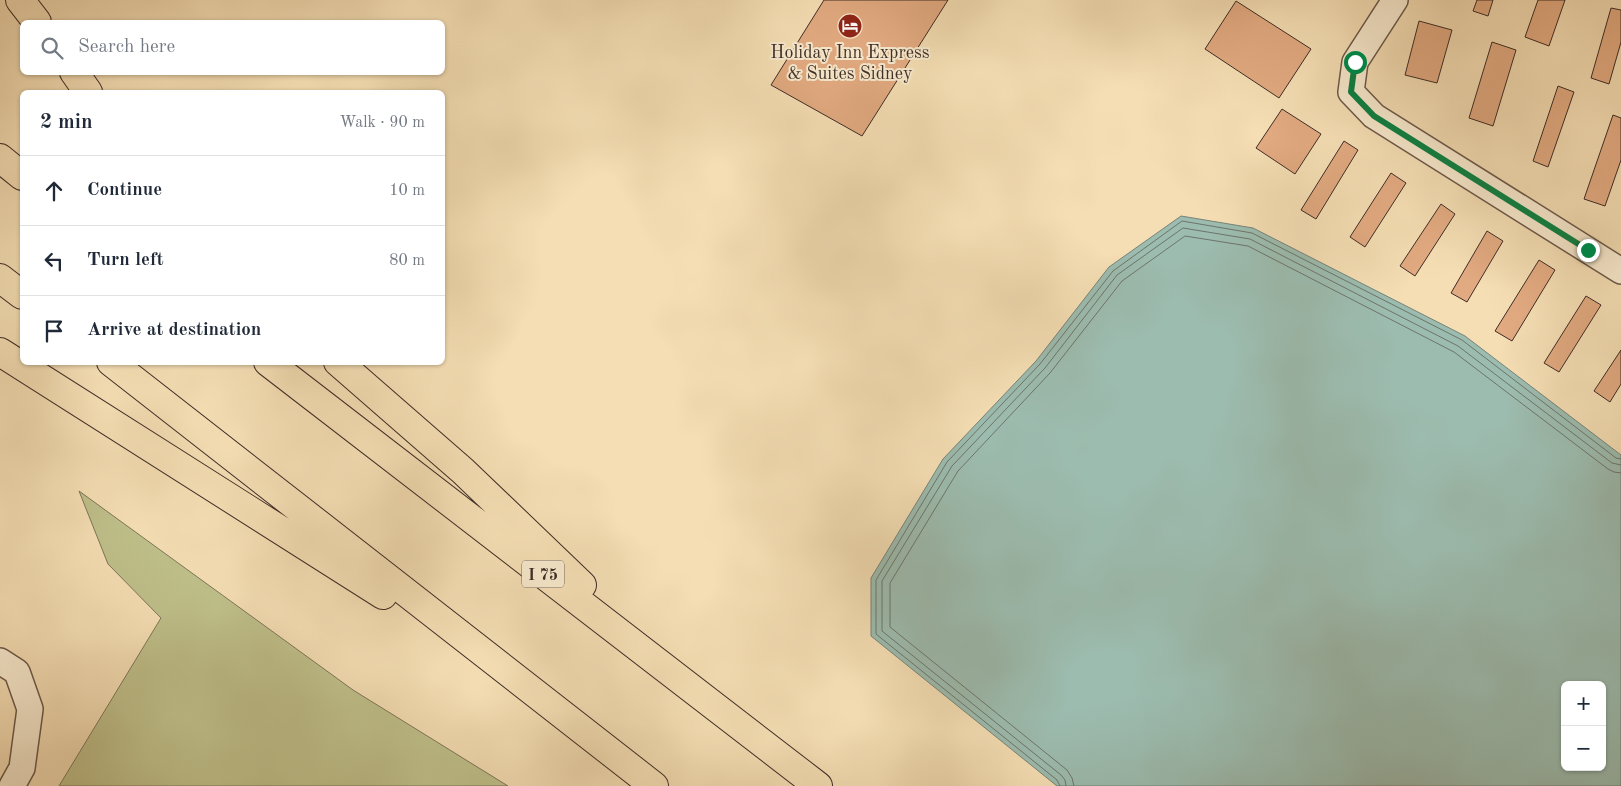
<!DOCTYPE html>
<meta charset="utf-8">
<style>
:root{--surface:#fff;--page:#f6f6f7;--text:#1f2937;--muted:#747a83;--line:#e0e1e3}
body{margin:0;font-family:"Old Standard TT",serif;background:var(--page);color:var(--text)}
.controls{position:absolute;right:15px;bottom:15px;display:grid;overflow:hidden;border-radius:8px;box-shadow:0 1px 4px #0004}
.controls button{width:45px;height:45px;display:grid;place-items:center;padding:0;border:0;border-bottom:1px solid var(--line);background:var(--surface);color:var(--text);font:25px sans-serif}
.stop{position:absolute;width:15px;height:15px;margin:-11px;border:4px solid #0b8043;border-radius:50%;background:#fff}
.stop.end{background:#0b8043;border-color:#fff;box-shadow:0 1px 5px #0008}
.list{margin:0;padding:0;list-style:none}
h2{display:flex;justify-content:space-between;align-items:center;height:65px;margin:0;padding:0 20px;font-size:21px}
h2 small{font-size:16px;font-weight:400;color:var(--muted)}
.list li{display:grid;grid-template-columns:32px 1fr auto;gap:15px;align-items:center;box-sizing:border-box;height:70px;padding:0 20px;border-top:1px solid var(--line)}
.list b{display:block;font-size:19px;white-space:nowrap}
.list em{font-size:16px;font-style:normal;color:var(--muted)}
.icon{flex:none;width:28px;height:28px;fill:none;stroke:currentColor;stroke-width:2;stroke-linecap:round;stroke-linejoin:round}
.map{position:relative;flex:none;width:1621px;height:786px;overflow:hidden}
.search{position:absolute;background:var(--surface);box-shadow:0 1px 4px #0004;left:20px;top:20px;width:425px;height:55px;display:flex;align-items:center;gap:12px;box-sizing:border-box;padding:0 18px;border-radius:8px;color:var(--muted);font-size:19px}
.panel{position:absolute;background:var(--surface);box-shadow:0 1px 4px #0004;left:20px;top:90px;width:425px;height:275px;border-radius:8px}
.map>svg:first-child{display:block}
</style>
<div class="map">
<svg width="1621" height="786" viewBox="0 0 1621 786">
<rect width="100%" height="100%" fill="#f5deb4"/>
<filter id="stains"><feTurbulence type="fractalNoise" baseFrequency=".004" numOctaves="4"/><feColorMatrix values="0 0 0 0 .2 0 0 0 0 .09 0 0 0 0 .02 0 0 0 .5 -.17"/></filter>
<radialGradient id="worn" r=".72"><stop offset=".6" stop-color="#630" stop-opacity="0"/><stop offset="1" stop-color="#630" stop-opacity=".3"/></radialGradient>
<path fill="#bfc08b" stroke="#7e7659" d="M79 491 353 690 508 786H59L161 618 108 564Z"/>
<path fill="#9cbcaf" stroke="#768379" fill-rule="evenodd" d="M1181 216 1253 228 1465 336 1621 455V786H1057L871 636V578L943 459 1036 361 1109 267ZM1565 685H1602V767H1565Z"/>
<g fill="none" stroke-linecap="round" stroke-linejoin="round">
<path stroke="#6d746b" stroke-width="1" d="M1060 786 1057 780 876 634V580L947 462 1040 364 1113 271 1182 221 1252 233 1462 340 1616 458 1621 459
M1066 786 1065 780 1061 775 882 631V581L952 466 1045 368 1117 275 1183 228 1250 239 1458 346 1612 463 1621 465
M1074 786 1072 778 1067 770 890 627V583L958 471 1050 373 1122 281 1185 236 1248 246 1454 352 1608 469 1614 472 1621 473"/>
</g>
<path fill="#e2aa81" stroke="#3e2d27" d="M824 0H948L862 136 771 85Z
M1477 0H1493L1488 16 1473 11Z
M1538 0H1565L1549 46 1525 37Z
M1236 1 1311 49 1279 98 1205 49Z
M1611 8 1621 10V42L1609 84 1591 78Z
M1419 21 1452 30 1437 83 1405 75Z
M1492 42 1516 50 1493 126 1469 118Z
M1558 86 1574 92 1548 167 1533 161Z
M1282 109 1321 134 1295 174 1256 148Z
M1613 115 1621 118V160L1605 206 1584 199Z
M1344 141 1358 150 1316 219 1301 210Z
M1391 173 1406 183 1365 247 1350 237Z
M1441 204 1455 214 1415 276 1400 266Z
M1487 231 1503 241 1467 302 1451 293Z
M1539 260 1555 270 1512 341 1495 331Z
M1586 296 1601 305 1559 372 1544 363Z
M1621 350V384L1610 402 1594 391Z"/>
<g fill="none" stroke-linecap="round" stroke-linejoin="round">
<defs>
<path id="minor" d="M1395 0 1355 62 1351 92 1374 116 1621 271
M0 661 17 672 30 709 22 768 12 786"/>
<path id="highway" d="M20 0 37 22
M74 72 88 92
M0 158 22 176
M0 278 22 295
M0 352 383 595
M111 362 654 786
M268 362 818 786
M338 362 463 471 582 585"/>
</defs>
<use href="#minor" stroke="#6c594a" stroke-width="28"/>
<use href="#highway" stroke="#3e2d27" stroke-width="30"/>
<use href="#minor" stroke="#f8eace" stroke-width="25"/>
<use href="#highway" stroke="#f5deb4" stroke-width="28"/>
</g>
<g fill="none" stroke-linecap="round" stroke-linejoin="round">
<path stroke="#0b8043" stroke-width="6" d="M1355 62 1351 92 1374 116 1588 250"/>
</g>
<defs>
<symbol id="hotel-disc" viewBox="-11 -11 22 22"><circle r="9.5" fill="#8f2418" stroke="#f8eace"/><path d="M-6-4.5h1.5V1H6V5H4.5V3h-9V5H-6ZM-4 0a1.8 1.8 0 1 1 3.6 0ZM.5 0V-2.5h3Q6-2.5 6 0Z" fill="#fff"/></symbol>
</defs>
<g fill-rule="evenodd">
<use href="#hotel-disc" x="836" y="12" width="28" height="28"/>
</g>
<g text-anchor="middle" stroke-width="4" stroke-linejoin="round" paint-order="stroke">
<rect fill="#f8eace" stroke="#766659" stroke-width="1" x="522" y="560.5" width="42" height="27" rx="4"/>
<g font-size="16" font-weight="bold" fill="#3e2d27">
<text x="543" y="580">I 75</text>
</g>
<g font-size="18" fill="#3e2d27" stroke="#f8eace">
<text x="850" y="58">Holiday Inn Express<tspan x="850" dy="21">&amp; Suites Sidney</tspan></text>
</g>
</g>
<rect width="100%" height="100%" filter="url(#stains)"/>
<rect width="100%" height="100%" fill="url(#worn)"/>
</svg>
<div class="controls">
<button>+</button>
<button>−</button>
</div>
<div class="stop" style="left:1355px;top:62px"></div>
<div class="stop end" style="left:1588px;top:250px"></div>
<div class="search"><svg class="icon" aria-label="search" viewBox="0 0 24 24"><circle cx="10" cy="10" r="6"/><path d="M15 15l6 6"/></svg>Search here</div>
<section class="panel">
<h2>2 min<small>Walk · 90 m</small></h2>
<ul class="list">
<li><svg class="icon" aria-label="ahead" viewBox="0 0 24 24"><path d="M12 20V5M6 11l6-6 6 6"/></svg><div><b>Continue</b></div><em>10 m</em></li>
<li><svg class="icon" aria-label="left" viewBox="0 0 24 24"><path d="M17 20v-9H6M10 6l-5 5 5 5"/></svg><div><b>Turn left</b></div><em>80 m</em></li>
<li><svg class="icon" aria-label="arrive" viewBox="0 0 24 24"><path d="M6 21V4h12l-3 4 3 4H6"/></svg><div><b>Arrive at destination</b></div></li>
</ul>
</section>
</div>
